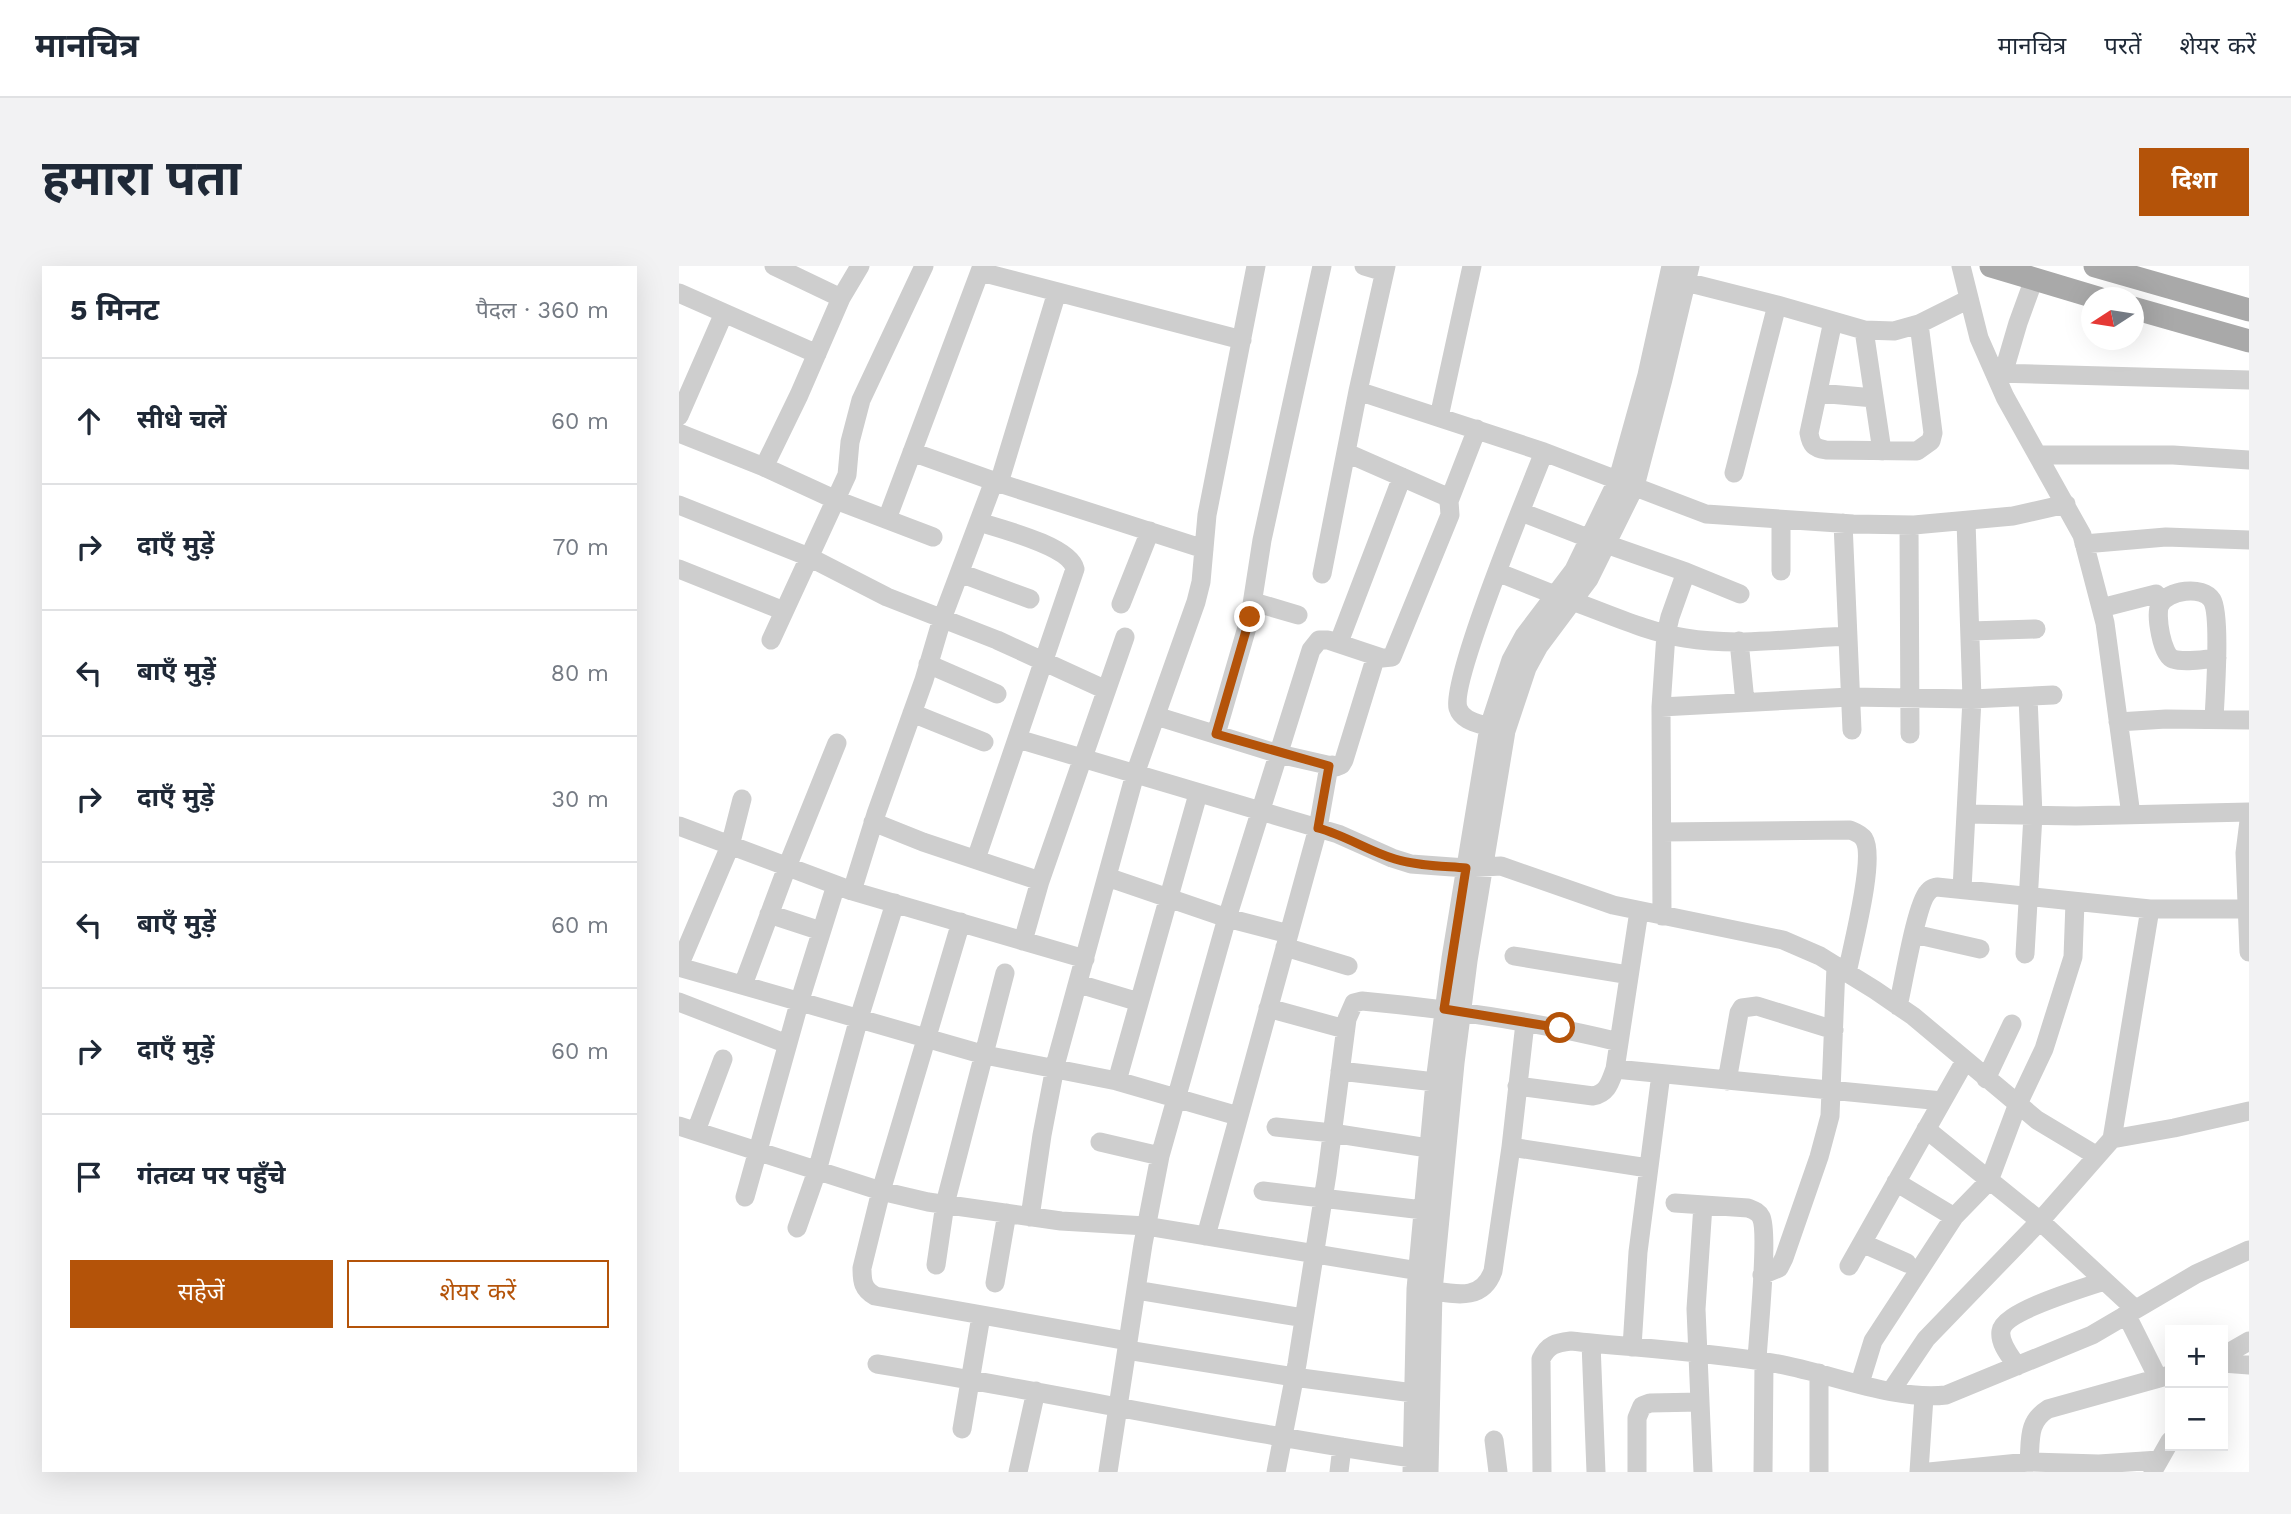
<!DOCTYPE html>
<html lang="hi">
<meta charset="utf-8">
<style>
:root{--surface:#fff;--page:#f2f2f3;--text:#1f2937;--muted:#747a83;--line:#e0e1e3;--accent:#b45309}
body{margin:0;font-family:"Work Sans","Noto Sans Devanagari",sans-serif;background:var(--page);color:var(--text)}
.controls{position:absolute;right:21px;bottom:21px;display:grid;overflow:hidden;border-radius:0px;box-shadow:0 7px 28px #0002}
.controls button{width:63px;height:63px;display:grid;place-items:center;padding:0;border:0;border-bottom:2px solid var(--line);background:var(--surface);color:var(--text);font:35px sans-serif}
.compass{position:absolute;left:1402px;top:21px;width:63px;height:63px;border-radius:50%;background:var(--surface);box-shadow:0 7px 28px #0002;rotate:258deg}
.stop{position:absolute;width:21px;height:21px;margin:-16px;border:5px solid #b45309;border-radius:50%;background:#fff}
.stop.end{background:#b45309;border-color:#fff;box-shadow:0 2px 7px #0008}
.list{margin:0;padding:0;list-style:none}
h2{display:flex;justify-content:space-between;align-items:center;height:91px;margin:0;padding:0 28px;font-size:30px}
h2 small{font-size:23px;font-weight:400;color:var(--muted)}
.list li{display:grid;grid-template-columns:46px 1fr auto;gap:21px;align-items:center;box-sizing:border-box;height:126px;padding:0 28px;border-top:2px solid var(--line)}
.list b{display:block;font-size:26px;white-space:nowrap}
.list em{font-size:23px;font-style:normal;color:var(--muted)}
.actions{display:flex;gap:14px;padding:21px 28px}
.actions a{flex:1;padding:16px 0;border:2px solid var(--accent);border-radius:0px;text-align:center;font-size:24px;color:var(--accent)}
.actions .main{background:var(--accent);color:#fff}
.icon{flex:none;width:38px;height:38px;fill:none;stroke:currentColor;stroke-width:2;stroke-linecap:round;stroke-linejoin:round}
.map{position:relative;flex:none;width:1570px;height:1206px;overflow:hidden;border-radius:0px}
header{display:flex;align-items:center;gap:42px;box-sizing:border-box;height:98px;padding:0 35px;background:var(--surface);border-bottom:2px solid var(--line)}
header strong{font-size:33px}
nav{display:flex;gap:38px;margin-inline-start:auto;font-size:24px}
.intro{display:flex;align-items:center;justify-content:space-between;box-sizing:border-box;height:168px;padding:0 42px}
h1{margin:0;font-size:49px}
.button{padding:18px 32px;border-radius:0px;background:var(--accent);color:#fff;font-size:24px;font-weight:700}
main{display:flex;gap:42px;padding:0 42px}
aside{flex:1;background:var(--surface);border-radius:0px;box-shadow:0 7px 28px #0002}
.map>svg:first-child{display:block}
</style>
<header>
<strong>मानचित्र</strong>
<nav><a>मानचित्र</a><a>परतें</a><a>शेयर करें</a></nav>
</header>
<div class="intro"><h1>हमारा पता</h1><a class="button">दिशा</a></div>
<main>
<aside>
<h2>5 मिनट<small>पैदल · 360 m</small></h2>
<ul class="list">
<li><svg class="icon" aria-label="ahead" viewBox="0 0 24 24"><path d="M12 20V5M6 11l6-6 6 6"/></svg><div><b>सीधे चलें</b></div><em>60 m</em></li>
<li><svg class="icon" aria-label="right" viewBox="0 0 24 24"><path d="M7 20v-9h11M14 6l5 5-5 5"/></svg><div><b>दाएँ मुड़ें</b></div><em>70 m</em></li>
<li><svg class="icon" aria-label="left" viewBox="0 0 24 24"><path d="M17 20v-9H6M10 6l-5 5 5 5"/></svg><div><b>बाएँ मुड़ें</b></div><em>80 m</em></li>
<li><svg class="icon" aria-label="right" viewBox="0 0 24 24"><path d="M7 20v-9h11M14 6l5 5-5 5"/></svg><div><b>दाएँ मुड़ें</b></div><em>30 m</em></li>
<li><svg class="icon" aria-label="left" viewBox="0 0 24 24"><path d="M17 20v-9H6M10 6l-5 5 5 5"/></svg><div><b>बाएँ मुड़ें</b></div><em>60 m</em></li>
<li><svg class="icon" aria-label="right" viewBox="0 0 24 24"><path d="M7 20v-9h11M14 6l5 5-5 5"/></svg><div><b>दाएँ मुड़ें</b></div><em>60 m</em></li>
<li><svg class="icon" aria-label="arrive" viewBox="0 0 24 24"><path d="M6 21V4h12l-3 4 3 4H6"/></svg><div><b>गंतव्य पर पहुँचे</b></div></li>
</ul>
<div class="actions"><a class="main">सहेजें</a><a>शेयर करें</a></div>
</aside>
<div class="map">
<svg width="1570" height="1206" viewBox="0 0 1570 1206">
<rect width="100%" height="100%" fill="#fff"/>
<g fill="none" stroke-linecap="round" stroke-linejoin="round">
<path stroke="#cecece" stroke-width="19" d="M95 0 162 32
M685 0 705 6
M1282 0 1300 72 1326 131 1403 269 1426 357 1452 549
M302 6 563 74
M1007 16 1098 39 1185 64 1215 65 1240 58 1290 33
M0 27 138 88
M1154 55 1130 167C1132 179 1135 182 1147 184L1238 185 1252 175 1254 167 1240 58
M1185 64 1203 185
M1316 107 1570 114
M1324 108 1339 57 1355 13
M679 125 865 186 1027 248 1174 258 1235 259 1334 250 1387 238
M1139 127 1195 132
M0 150 45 47
M760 151 793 0
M0 167 85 201 157 234 254 271
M233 186 320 217 525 283
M1359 189H1494L1570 194
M85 201 120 129 162 32 181 0
M1055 207 1098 39
M320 217 378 26
M770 235 798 163
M0 239 130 291 208 331 318 374 427 424
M842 246 909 272
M208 253 303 0
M1164 257 1173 464
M1230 259 1231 468
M927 278 1007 306 1061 328
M1405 278 1487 271 1570 274
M0 303 105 345
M1102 305V254
M818 306 876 329
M281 307 351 333
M643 308 679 125 707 0
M893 335C930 348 968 366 1006 372 1059 381 1116 372 1169 370
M575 336 619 349
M442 338 471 265
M1422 342 1477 328
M1291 365 1357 363
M92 374 168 209 171 176 182 134 245 0
M1060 375 1066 436
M660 376 723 211
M249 398 318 428
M982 441 1171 431 1293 433 1374 429
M233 447 305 476
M477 450 600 488 657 501 662 499 665 494 697 390
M1535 453C1536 432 1542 349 1533 334 1524 319 1488 324 1481 339 1476 348 1483 390 1494 393 1506 397 1525 393 1538 392
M1439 456 1487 453 1570 454
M810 461C799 457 783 455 779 442 771 415 850 224 865 186
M537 468 571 351 583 274 643 0
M339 473 659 568 713 592 732 598 787 602 822 600 934 639 1104 674 1141 690 1196 724 1234 750 1358 854 1418 890
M1287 548 1397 550 1570 546
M1570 555 1566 587 1570 686
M194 556 244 576 361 615
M0 560 173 625 406 693
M983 566 1171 564C1176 566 1182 568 1185 573 1197 592 1173 681 1168 707
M297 593 396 303C391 280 322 263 300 256
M428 611 548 652 610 668
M1283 623 1293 433 1287 255
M173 625 197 548 245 414 263 353 315 215
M90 648 142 665
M983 650 982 441 987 368 991 351 1007 306
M282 656 202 925 183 1002C183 1016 184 1023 196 1030L449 1075
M1235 668 1301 683
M344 675 361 615 446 371
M606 681 669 700
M1346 688 1354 549 1349 431
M835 690 950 709
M0 700 51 580 63 533
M0 701 306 789 438 815 559 850
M400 718 460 736
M64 719 108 601 158 477
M0 736 108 778
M1219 740C1224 720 1237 638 1249 626 1252 622 1254 622 1258 621L1471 643H1567
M589 742 666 763
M936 803 1263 835
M661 805 756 816
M1307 813 1333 758
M438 815 519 528
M1048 815 1060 747 1063 742 1078 740 1155 764
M838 820 914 830C929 827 931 816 936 803L960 645
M0 860 202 925 249 936 382 955 467 960 740 1005
M597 861 653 867 749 882
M1247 863 1361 955 1456 1043
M17 865 44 793
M1433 873 1495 862 1570 845
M421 876 481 890
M832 881 969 902
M1217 916 1275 951
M584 925 744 944
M66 931 121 734 157 619
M996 937 1069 942C1074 944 1079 945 1082 951 1090 966 1079 1071 1078 1094
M351 951 363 869 377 796 456 508 517 336 522 316 528 249 577 0
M118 962 138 905 180 752 216 637
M527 970 639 562 650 500 653 499
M1183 977 1228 997
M257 999 266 938 326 707
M1170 1000 1286 795
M1083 1009 1100 1002 1105 992 1140 891 1151 850 1157 700
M316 1017 328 947
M741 1023C770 1026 802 1039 814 1005L832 881 846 757
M457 1024 625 1052
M1447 1048 1479 1112
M912 1077 917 1206
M953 1081 959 986 982 808
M448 1084 615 1111 734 1127
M1544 1090 1570 1075
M1544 1097 1570 1099
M198 1098C377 1127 554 1166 733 1192
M1338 1100C1332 1091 1320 1078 1322 1065 1325 1045 1405 1022 1425 1015
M1181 1117 1194 1075 1275 951 1310 915 1338 840 1365 783 1394 691 1396 636
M1212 1125 1247 1073 1361 955 1433 873 1471 643
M283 1163 302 1050
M815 1174 819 1206
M1350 1196C1352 1174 1348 1156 1369 1143L1491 1109
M1474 1205 1491 1175
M339 1206 357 1125
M429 1206 464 978 481 890 548 652 632 384 640 374H649L703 392 713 391 771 249 770 235 766 230 668 187
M597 1206 618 1098 648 908 668 753 675 737 683 735C770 743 855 755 940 776
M660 1206 663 1181
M733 1206 737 1023 756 816 772 692 810 461 832 394 845 370 895 304 939 213 968 109 992 0
M750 1206 754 1025 776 797 789 695 827 465 848 402 860 380 910 313 956 220 984 113 1011 0
M863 1206 862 1093C869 1078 877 1077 892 1075 960 1082 1028 1086 1094 1097 1149 1106 1213 1135 1267 1129L1413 1069 1517 1008 1570 984
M958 1206V1152L963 1140 971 1137 1021 1136
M1024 1206 1017 1043 1024 939
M1084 1206 1085 1096
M1140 1206V1107
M1240 1206 1245 1131
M1250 1206 1350 1196 1420 1198 1480 1194"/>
<path stroke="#a9a9a9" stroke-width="23" d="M1312 0 1419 32
M1416 0 1570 44
M1454 42 1570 75"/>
</g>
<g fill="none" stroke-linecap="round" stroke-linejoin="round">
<path stroke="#b45309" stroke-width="9" d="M571 351 537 468 650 500 639 562C666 569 689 585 716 593 739 600 764 600 787 602L765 743 881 762"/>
</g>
</svg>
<div class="controls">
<button>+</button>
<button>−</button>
</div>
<svg class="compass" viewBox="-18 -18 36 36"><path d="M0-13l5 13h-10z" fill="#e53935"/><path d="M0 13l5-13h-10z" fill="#747a83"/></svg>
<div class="stop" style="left:881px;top:762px"></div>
<div class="stop end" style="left:571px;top:351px"></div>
</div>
</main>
